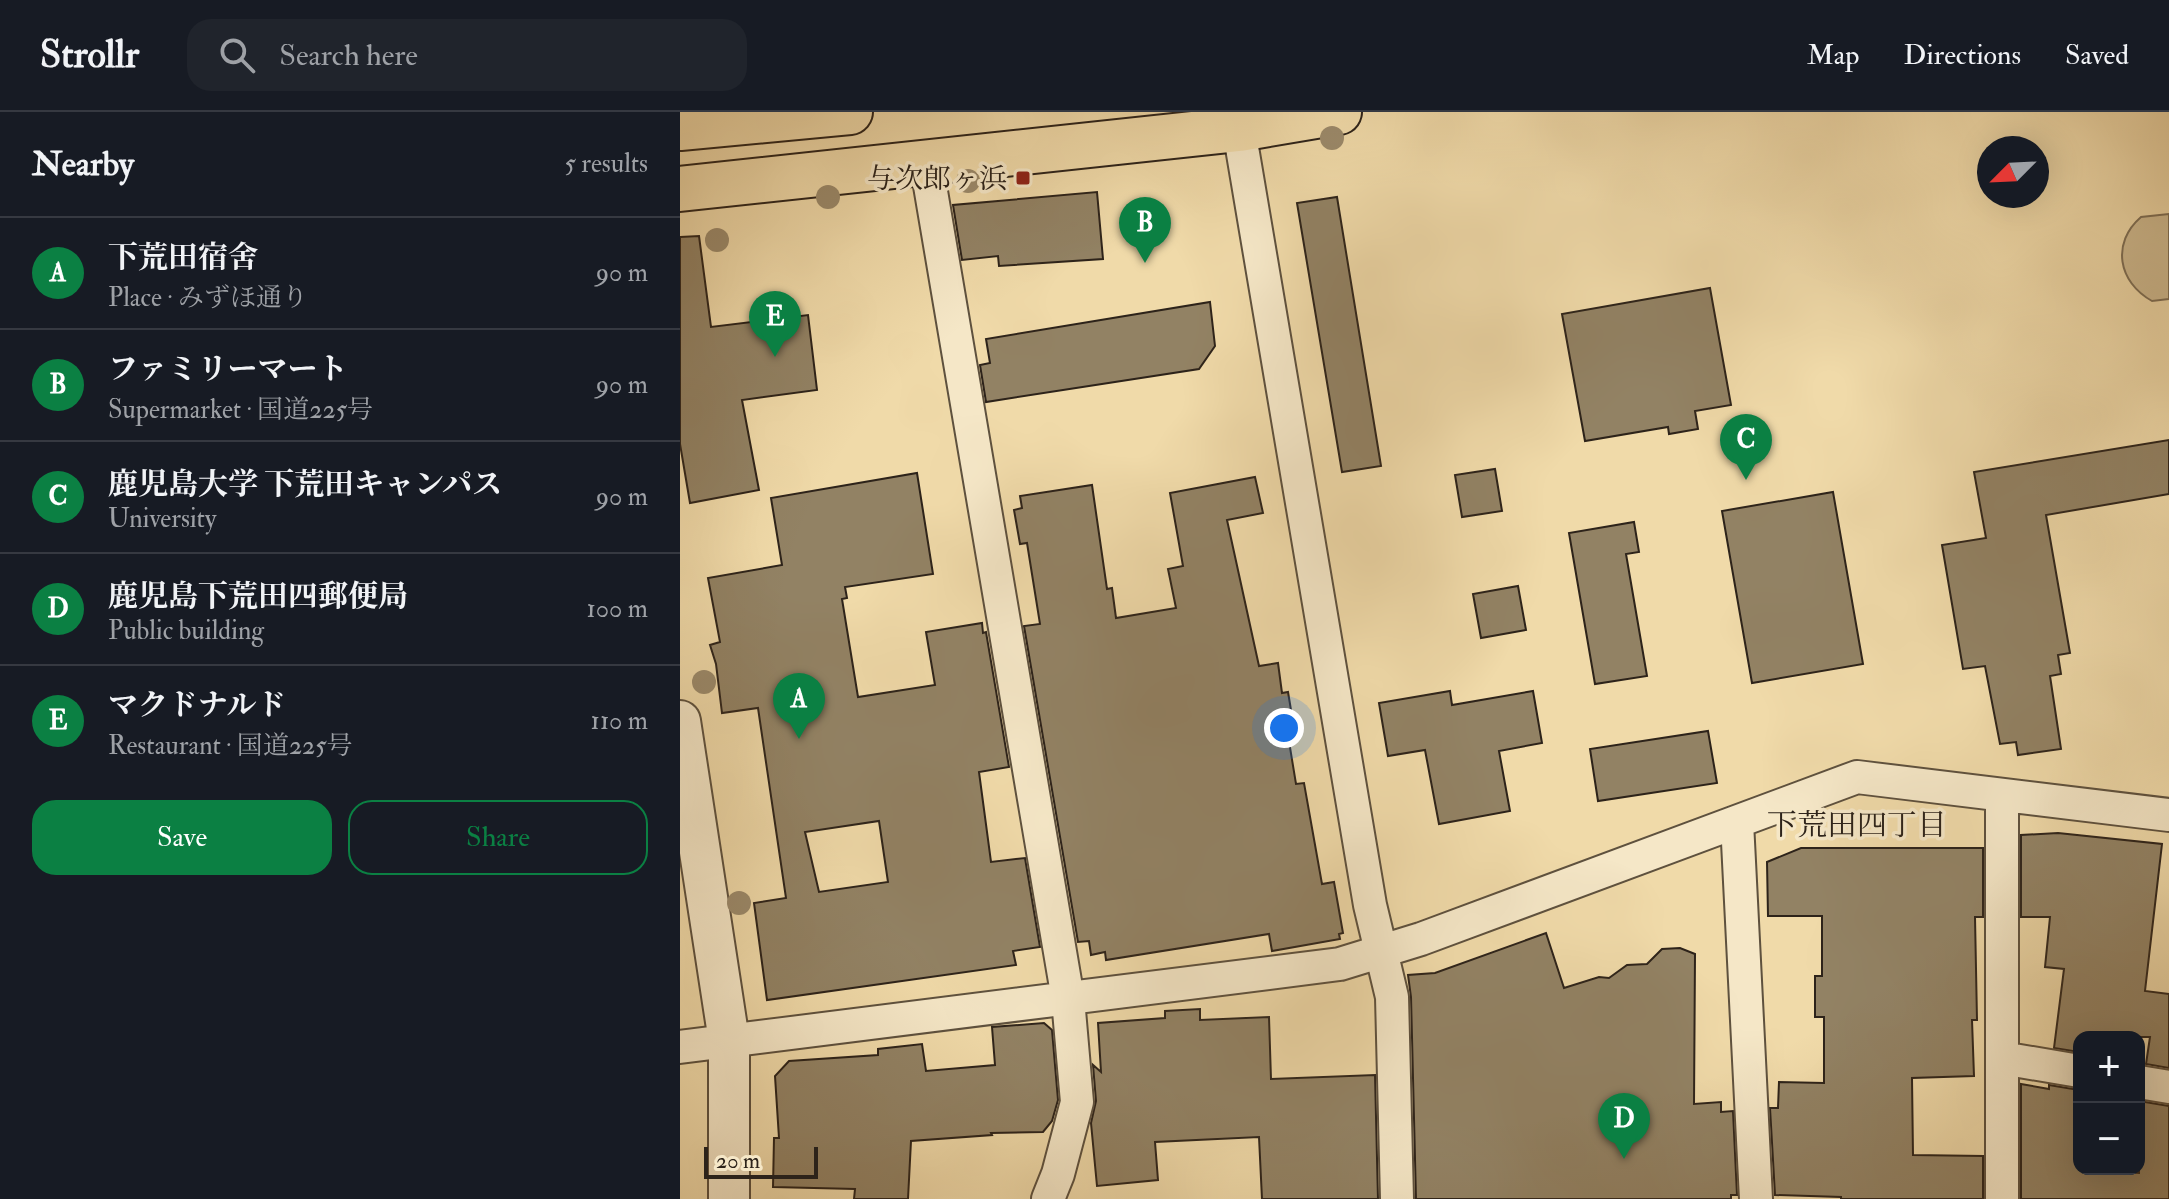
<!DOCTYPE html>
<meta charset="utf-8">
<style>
:root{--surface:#171b24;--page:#20242c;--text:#f1f3f6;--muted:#9ea1a6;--line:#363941;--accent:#0b8043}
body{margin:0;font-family:"IM FELL Double Pica","Noto Serif JP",serif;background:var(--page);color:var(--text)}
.controls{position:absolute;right:24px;bottom:24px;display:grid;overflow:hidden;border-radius:16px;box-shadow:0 8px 32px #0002}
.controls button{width:72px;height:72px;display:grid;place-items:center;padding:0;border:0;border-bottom:2px solid var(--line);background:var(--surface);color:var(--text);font:40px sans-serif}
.compass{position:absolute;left:1297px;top:24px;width:72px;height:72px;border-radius:50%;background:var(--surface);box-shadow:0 8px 32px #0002;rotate:246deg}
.scale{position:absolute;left:24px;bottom:20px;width:114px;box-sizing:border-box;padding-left:8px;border:4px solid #2d231a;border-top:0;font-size:22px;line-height:28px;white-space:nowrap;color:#2d231a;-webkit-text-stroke:6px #f5e7c7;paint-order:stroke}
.you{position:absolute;left:604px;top:616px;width:28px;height:28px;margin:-20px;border:6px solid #fff;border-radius:50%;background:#1a73e8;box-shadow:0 0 0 12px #1a73e833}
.badge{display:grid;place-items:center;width:52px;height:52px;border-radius:50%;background:var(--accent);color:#fff;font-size:26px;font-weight:700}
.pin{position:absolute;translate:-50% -66px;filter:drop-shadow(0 2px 4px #0008)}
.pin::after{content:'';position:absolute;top:42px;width:28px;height:24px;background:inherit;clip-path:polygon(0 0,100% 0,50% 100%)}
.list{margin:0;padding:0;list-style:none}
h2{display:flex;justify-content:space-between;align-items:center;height:104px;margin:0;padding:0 32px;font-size:34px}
h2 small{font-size:26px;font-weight:400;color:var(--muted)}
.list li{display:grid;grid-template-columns:52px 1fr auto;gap:24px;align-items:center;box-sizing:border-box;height:112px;padding:0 32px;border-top:2px solid var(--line)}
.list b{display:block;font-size:30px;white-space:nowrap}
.list p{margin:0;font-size:26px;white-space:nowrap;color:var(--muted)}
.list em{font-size:26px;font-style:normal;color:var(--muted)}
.actions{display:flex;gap:16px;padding:24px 32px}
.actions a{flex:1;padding:18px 0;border:2px solid var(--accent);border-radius:24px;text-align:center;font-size:28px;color:var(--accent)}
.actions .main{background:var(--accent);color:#fff}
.icon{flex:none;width:44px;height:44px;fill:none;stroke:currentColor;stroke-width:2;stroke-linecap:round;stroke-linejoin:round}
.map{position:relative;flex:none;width:1489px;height:1087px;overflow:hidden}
header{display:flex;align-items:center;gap:48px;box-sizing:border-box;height:112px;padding:0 40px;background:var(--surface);border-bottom:2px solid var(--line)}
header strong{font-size:38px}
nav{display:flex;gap:44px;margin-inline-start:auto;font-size:28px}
.search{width:560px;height:72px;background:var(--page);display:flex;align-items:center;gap:20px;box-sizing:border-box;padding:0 28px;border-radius:24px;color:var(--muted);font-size:30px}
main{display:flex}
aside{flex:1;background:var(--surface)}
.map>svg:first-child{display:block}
</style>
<header>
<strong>Strollr</strong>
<div class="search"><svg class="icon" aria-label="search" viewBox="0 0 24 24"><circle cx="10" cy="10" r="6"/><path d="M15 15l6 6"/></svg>Search here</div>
<nav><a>Map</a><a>Directions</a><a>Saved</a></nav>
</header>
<main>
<aside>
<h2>Nearby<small>5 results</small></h2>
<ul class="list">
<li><span class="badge">A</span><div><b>下荒田宿舍</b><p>Place · みずほ通り</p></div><em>90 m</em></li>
<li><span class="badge">B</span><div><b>ファミリーマート</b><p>Supermarket · 国道225号</p></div><em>90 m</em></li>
<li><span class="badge">C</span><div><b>鹿児島大学 下荒田キャンパス</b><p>University</p></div><em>90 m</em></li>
<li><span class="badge">D</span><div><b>鹿児島下荒田四郵便局</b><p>Public building</p></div><em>100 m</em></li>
<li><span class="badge">E</span><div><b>マクドナルド</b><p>Restaurant · 国道225号</p></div><em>110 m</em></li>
</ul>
<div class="actions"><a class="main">Save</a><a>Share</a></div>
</aside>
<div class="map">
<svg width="1489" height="1087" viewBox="0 0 1489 1087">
<rect width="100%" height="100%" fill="#f0daa9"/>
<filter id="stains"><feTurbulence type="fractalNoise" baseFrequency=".0025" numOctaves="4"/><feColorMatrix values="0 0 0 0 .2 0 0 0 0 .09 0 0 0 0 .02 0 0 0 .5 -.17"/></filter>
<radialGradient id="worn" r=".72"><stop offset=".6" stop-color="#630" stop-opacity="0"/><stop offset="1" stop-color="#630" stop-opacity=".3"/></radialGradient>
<path fill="#cfbb91" stroke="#7e6f56" stroke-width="2" d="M1489 102V187L1472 189C1438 170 1431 131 1461 105Z"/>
<path fill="#928264" stroke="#2d231a" stroke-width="2" fill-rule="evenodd" d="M417 80 423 147 319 154 318 144 282 148 273 93Z
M657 85 701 354 662 360 617 91Z
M19 124 31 215 128 203 137 278 62 288 79 378 10 391 0 332V125Z
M1030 176 1051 293 1015 299 1018 317 989 322 988 315 905 329 882 202Z
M530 190 535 234 519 257 306 290 300 253 310 251 306 227Z
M1489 328V382L1366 403 1390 541 1378 543 1381 562 1370 564 1381 637 1338 643 1336 630 1320 632 1305 554 1283 557 1262 433 1306 426 1294 360Z
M815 357 822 399 782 405 775 363Z
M237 361 253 462 165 475 167 486 162 487 178 585 255 573 246 520 302 511 303 521 306 520 329 655 299 660 311 750 345 746 360 835 333 839 336 853 87 888 74 791 106 786 78 596 42 601 36 552 30 533 40 530 28 466 102 453 91 386ZM199 709 208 770 139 780 125 720Z
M575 365 583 401 547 408 579 554 598 551 602 581 608 580 613 610 606 611 616 672 624 671 642 772 654 770 663 821 659 822 660 827 592 839 589 822 426 848 425 840 411 843 409 829 398 830 344 514 360 512 347 431 340 432 334 398 342 396 340 384 412 373 427 477 432 476 436 506 496 496 488 457 503 454 490 381Z
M1153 380 1183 552 1072 571 1042 399Z
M954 410 959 440 946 442 967 564 915 572 889 421Z
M838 474 846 518 801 526 793 482Z
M770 579 772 593 853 579 862 631 819 639 830 699 759 712 745 638 708 644 699 591Z
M1028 619 1037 671 918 689 910 637Z
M1378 721 1482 732 1465 879 1489 882V956L1466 952 1470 925H1399V940L1374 936 1384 857 1365 855 1370 805H1341V723Z
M1121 736H1303V805H1295L1297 908H1292L1294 964 1232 966 1233 1043 1303 1044V1087H1161V1085L1095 1083 1090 996H1098L1099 970 1144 971V905H1135V864H1142V804H1088L1087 750Z
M866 821 884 876 919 865 929 866 947 853 967 852 982 837 1000 836 1015 842 1014 992 1041 990V1000L1053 999 1057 1083H1051V1087H736L731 885 728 863 755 861Z
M520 897V908L589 905 591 967 695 963 698 1087H582L579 1025 475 1030 478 1068 417 1074 411 1011 416 989 413 953 421 960 418 911 485 906V899Z
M364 911 372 918 378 988 372 1009 363 1020 311 1021 312 1023 231 1029 228 1087H174L175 1077 93 1075 94 1026H99L95 964 109 949 198 943V937L242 932 246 959 315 953 312 915Z
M1341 972 1369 977V973L1399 978V1057L1459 1061V989L1489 994V1087H1341Z"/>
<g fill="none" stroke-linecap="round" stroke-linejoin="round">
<defs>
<path id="minor" d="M556 0 690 793 712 885 717 1087
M246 50 388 887 397 990 378 1062 368 1087
M1057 710 1076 1087
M0 935 660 852 741 827 1177 665 1489 703
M1322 946 1399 959
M1459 970 1489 975
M1322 1087V684"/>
<path id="tertiary" d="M0 609 49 929V1087"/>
<path id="trunk" d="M0 16 170 0
M0 77 559 17 659 0"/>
</defs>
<use href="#minor" stroke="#5e513e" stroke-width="36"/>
<use href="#tertiary" stroke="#5e513e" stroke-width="44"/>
<use href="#trunk" stroke="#2d231a" stroke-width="48"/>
<use href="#minor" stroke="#f5e7c7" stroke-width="32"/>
<use href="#tertiary" stroke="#f5e7c7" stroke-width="40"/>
<use href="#trunk" stroke="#f0daa9" stroke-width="44"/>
</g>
<g fill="#9b8a6b">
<circle cx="652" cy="26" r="12"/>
<circle cx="288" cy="69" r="12"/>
<circle cx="148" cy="85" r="12"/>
<circle cx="37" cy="128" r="12"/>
<circle cx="24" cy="570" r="12"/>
<circle cx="59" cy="791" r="12"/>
</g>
<rect fill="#8f2418" stroke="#f5e7c7" stroke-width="3" x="335" y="58" width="16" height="16" rx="4"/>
<g text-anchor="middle" stroke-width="7" stroke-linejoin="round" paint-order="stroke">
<g font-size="28" fill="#2d231a" stroke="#f5e7c7" text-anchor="end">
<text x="327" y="76">与次郎ヶ浜</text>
</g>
<g font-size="30" fill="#2d231a" stroke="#f5e7c7">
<text x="1177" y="723">下荒田四丁目</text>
</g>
</g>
<rect width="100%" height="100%" filter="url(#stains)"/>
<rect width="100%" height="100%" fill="url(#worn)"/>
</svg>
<div class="controls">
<button>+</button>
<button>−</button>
</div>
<svg class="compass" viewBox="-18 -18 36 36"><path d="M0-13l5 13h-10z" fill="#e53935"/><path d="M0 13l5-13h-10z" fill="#9ea1a6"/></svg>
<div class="scale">20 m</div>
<div class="you"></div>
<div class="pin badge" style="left:119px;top:627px">A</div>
<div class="pin badge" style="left:465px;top:151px">B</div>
<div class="pin badge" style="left:1066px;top:368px">C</div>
<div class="pin badge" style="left:944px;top:1047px">D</div>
<div class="pin badge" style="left:95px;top:245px">E</div>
</div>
</main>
